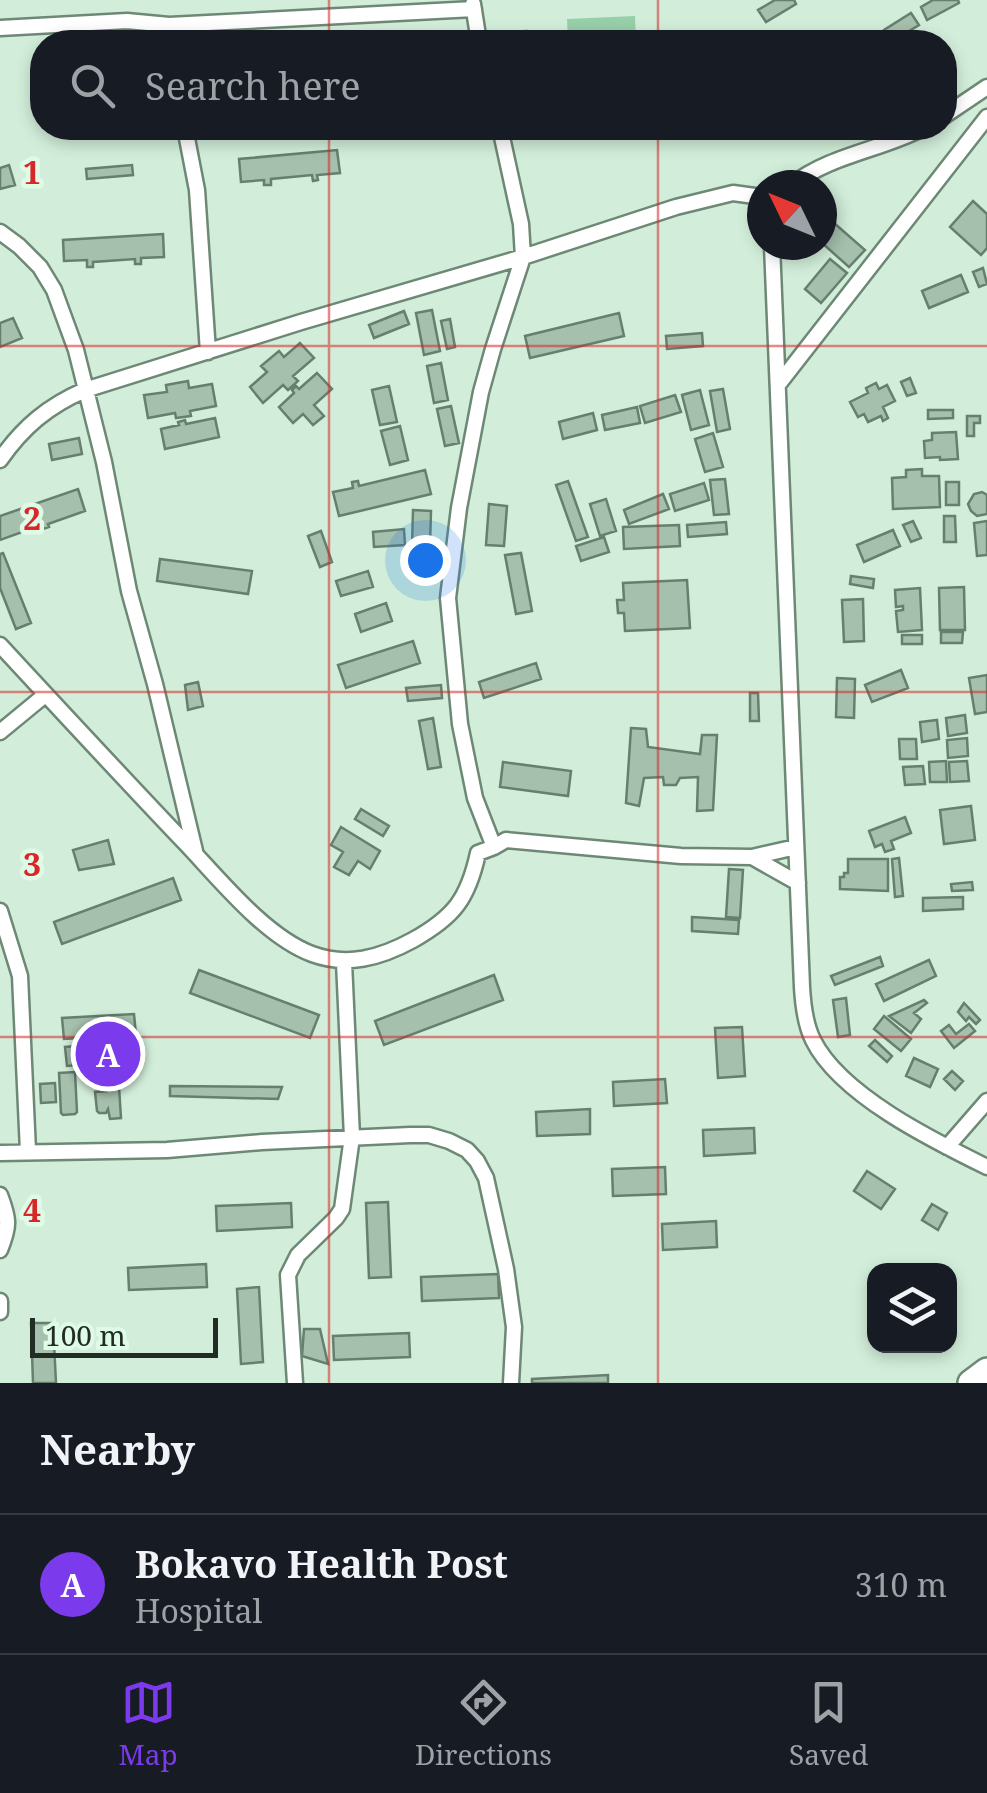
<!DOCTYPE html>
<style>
:root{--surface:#171b24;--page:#242831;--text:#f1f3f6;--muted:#9ea1a6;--line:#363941;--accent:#7c3aed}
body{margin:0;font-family:"Noto Serif",serif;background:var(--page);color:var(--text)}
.controls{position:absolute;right:30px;bottom:30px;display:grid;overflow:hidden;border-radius:20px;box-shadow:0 5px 15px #0003}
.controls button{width:90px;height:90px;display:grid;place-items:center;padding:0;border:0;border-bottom:2px solid var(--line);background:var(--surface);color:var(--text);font:50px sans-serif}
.compass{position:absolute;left:747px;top:170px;width:90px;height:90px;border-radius:50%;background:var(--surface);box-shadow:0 5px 15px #0003;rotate:313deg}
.scale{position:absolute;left:30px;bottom:25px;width:188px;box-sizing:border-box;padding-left:10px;border:5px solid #212c25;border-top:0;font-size:28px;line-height:35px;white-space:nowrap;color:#212c25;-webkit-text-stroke:8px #dffbe7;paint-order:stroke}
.you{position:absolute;left:425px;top:560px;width:35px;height:35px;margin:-25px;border:8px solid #fff;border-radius:50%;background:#1a73e8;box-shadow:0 0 0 15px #1a73e833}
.badge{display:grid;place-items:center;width:65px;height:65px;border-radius:50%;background:var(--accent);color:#fff;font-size:32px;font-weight:700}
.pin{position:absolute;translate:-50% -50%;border:5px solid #fff;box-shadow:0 2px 10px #0006}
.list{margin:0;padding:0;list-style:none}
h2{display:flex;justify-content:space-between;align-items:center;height:130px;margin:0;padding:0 40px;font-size:42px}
h2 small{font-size:32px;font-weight:400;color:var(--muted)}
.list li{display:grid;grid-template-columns:65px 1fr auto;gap:30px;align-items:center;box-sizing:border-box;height:140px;padding:0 40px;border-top:2px solid var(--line)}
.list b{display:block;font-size:38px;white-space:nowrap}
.list p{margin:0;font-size:32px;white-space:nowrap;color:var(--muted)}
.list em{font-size:32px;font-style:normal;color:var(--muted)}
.icon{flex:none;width:55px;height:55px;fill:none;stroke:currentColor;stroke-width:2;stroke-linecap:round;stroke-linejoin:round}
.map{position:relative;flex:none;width:987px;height:1383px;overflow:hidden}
.search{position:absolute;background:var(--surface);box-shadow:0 5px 15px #0003;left:30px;right:30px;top:30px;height:110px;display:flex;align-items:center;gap:25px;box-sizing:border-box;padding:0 35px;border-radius:40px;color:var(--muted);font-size:38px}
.sheet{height:270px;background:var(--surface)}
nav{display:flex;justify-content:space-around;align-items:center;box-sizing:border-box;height:140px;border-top:2px solid var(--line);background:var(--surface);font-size:28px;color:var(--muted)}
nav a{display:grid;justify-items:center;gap:5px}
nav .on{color:var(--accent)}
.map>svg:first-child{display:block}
</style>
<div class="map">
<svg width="987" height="1383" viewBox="0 0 987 1383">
<rect width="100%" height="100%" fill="#d2eeda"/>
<path fill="#97cfa9" d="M635 16 636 42H568L567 19Z"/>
<path fill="#a5c0ad" stroke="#667f6e" stroke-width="2.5" d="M775 0H794L796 4 766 22 758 10Z
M933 0H958L959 3 927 20 921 7Z
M911 13 919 25 891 42 884 30Z
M527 31 528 40 502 42 501 32Z
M337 150 340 173 317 175 318 180 313 181 312 175 271 179V185H264V180L241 182 239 159Z
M9 165 15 185 0 189V168Z
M132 165 133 175 87 179 86 169Z
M973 201 987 214V248L981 255 950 227Z
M834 223 865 250 849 267 822 243V237Z
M163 234 164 257 141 258V264H135V259L93 262V267H87V260L64 261 63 240Z
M830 259 847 273 821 303 805 289Z
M983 268 987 284 979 287 973 272Z
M961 275 968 292 929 308 922 291Z
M432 310 440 351 424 355 416 313Z
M404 311 409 324 374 338 369 325Z
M619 313 624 336 530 358 525 336Z
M13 318 22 338 0 347V323Z
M450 319 455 347 447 349 441 321Z
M702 333 703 346 667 349 666 336Z
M300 343 314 358 293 376 298 381 288 390 283 385 263 403 250 387 267 372 261 366 279 351 284 357Z
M441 363 448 400 434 403 427 366Z
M317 373 332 389 314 405 324 416 313 425 303 414 293 423 279 407 294 393 292 390 296 386 299 389Z
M910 378 916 393 907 396 901 382Z
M188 381 189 388 212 384 216 406 190 411 191 416 176 418 175 413 148 418 144 395 167 392 166 385Z
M876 383 879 389 887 385 895 401 883 407 888 418 883 421 881 416 868 422 864 414 858 417 850 402 868 393 866 388Z
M389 386 397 422 380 425 372 390Z
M723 389 730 429 717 432 710 391Z
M700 390 709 425 691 430 682 395Z
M675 395 681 412 645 423 640 406Z
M451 406 459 443 445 446 437 409Z
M637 407 640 423 605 430 602 415Z
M928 410H953V418L928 419Z
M593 413 597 430 563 439 559 422Z
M967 416H980V423H974V436H967Z
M215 418 219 437 165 449 161 429 179 425 178 422 185 420 186 424Z
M400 426 408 460 390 465 381 431Z
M956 432 958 459 940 460V457L925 458 924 441 932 440V433Z
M713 433 723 467 705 472 695 439Z
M79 438 82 454 52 460 49 444Z
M922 469V476H939L940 507 893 509 892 478 906 477V470Z
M425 470 431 494 339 516 333 492 353 488 352 482 358 481 359 486Z
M725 479 729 514 714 515 710 480Z
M568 481 588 537 576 541 556 485Z
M946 482H959V505H946Z
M704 483 709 500 675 511 670 494Z
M78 489 85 511 48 524 49 527 37 531 36 527 0 540V516Z
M982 492 987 495V514L977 516 971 511 968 504 974 494Z
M663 494 669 509 629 524 624 510Z
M606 499 616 531 600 536 590 504Z
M489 504 507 506 504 546 486 545Z
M413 510 431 511 430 546H412Z
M944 516H955L956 542H944Z
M913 521 921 538 911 542 903 525Z
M987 521V555L977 556 974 523Z
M726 522 727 534 688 537 687 525Z
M679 525 680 546 624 549 623 527Z
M404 529 405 545 374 547 373 532Z
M893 530 900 546 864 562 857 545Z
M321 531 332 562 320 567 308 536Z
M604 537 609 552 581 561 576 546Z
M3 553 31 623 16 629 0 588V554Z
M521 553 532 611 516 614 505 555Z
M160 559 252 571 248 594 157 581Z
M368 571 373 587 341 596 336 581Z
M851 576 874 579 873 588 850 584Z
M687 580 690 628 625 631 624 613H618L617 600H624L623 583Z
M964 587 965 630H940L939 588Z
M920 588 922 630 898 632 896 611 903 610V606L896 607 895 590Z
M863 599 864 641 844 642 842 600Z
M386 603 392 621 361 632 355 614Z
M941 632H963L962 643H941Z
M902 635H922V644H902Z
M413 641 420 663 346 688 338 665Z
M536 663 541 679 484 698 479 682Z
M901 670 908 688 872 702 865 685Z
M987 675V712L975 714 969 678Z
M837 678 855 679 854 718 836 717Z
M198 682 203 706 188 710 185 685Z
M441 685 442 698 408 701 406 688Z
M750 693H758L759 721H750Z
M965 715 967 733 948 736 946 718Z
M433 718 441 767 428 769 419 721Z
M937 720 939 739 922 742 920 722Z
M631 728 646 729 648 747 700 754 702 735H717L713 810 697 811 698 777 680 778 676 785H664L663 777 644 778 639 806 626 803Z
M967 738 968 756 948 758 947 740Z
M899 739H916L917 759H900Z
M946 761 947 782H930L929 762Z
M967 761 969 781 950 782 949 762Z
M503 762 571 771 568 796 500 787Z
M923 766 925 784 905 785 903 767Z
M971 806 975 840 944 844 940 810Z
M361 809 389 826 383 836 355 819Z
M905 817 911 833 891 841 894 849 885 852 882 844 875 847 869 831Z
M341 827 380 851 370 869 358 861 349 875 334 867 343 852 331 845Z
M108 840 114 864 79 870 73 850Z
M899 858 903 896 895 897 892 859Z
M848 859H888V891L840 889V877H844V873H848Z
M729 869 743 870 740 918 726 917Z
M173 878 181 900 62 944 54 922Z
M972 882 973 890 952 891 951 884Z
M963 897V909L923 911V898Z
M692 917 739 920 738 934 692 931Z
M880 957 883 966 835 985 831 976Z
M929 960 936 976 884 1001 876 984Z
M199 970 319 1015 310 1038 190 993Z
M494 975 503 1000 384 1045 375 1021Z
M846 998 850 1035 838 1037 833 1000Z
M924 1000 927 1003 914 1013 921 1019 911 1033 889 1016Z
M964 1003 980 1020 976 1024 969 1017 966 1021 958 1012Z
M134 1014 136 1035 64 1039 62 1018Z
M884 1016 911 1039 901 1051 874 1029Z
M969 1024 975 1031 954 1048 941 1031 949 1025 956 1034Z
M742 1027 745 1076 718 1078 715 1028Z
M875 1040 892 1056 887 1062 869 1046Z
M119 1043 120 1062 96 1064 97 1078H106L105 1072 118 1071 121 1118 110 1119 108 1109 106 1113H99L97 1111 95 1092 107 1091V1084L90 1085 89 1064 67 1066 65 1047Z
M914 1058 938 1069 930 1087 906 1076Z
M952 1071 963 1081 955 1090 944 1079Z
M75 1072 77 1112 75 1114 63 1115 61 1113 59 1073Z
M665 1079 667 1103 614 1106 613 1082Z
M55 1083 56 1102 41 1103 40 1084Z
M170 1086 282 1087 278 1099 170 1096Z
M590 1109V1134L537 1136 536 1112Z
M754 1128 755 1153 704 1156 703 1130Z
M665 1167 666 1194 613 1196 612 1169Z
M867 1171 895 1189 881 1209 854 1191Z
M388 1202 391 1277 369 1278 366 1203Z
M291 1203 292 1227 217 1231 216 1206Z
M932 1204 947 1213 938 1230 922 1220Z
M716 1221 717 1247 663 1250 662 1224Z
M206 1264 207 1287 129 1290 128 1268Z
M498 1274 499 1298 422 1301 421 1277Z
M259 1287 263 1362 241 1364 237 1289Z
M31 1323H53L56 1383H33Z
M304 1329H320L328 1364 302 1356Z
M409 1333 410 1357 334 1360 333 1336Z
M608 1375V1383H532V1379Z"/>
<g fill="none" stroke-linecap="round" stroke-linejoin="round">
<defs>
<path id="street" d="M473 4 479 42
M169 25 172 42
M0 28 127 21 169 25 474 9
M944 116 987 87
M185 128 197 190 208 352
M792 185C830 155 881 150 923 128
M0 232 19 246 40 267 54 290 76 350 104 462 129 591 155 684 195 851
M772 245 802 987C803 1005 805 1024 813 1040 840 1095 934 1141 987 1167
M778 385 987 117
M0 460C23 427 48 406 85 390L301 322 523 257 676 207 733 193 762 197
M0 645C62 712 124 779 187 845 220 880 266 937 312 954 347 967 380 958 413 940 454 917 468 899 478 853L494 847 475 798 460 724 448 598 459 508 481 392 493 349 523 257 521 224 500 128
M0 732 45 695
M494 847 506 840 681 856 752 857 796 847
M752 857 798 883
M0 911 20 976 28 1151
M947 1147 987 1101
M0 1153 167 1150 262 1142 410 1135H429L449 1141 467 1150 477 1161 486 1178 506 1269 514 1327 511 1383
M0 1195C9 1219 10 1225 0 1250
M0 1301V1312
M295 1383 288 1275 298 1255 336 1218 342 1209 352 1137 344 962"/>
<path id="highway" d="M971 1383 987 1371"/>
</defs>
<use href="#street" stroke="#6e8876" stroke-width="19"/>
<use href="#highway" stroke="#6e8876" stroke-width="30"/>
<use href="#street" stroke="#fff" stroke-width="14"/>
<use href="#highway" stroke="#fff" stroke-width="25"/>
</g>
<path fill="none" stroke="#d62828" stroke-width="2.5" stroke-opacity="0.55" d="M329 0V42M658 0V42M329 128V1383M658 128V1383M0 346H987M0 692H987M0 1037H987"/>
<g font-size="32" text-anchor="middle" font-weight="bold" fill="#d62828" stroke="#dffbe7" stroke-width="9" stroke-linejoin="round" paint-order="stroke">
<text x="32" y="184">1</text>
<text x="32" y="530">2</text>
<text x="32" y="876">3</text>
<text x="32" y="1222">4</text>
</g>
</svg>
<div class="controls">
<button><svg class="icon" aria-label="layers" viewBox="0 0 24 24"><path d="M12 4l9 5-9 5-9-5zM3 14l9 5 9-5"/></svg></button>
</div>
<svg class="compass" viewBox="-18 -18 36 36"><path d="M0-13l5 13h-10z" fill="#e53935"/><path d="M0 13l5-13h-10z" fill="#9ea1a6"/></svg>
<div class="scale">100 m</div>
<div class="you"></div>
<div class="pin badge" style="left:108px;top:1054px">A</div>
<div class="search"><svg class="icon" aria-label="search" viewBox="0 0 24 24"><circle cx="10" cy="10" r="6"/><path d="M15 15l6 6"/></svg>Search here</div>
</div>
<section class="sheet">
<h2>Nearby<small></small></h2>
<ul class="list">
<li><span class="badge">A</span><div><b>Bokavo Health Post</b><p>Hospital</p></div><em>310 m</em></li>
</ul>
</section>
<nav>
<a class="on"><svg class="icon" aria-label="map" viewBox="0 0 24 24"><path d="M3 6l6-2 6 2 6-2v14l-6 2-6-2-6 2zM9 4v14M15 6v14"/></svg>Map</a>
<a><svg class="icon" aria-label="directions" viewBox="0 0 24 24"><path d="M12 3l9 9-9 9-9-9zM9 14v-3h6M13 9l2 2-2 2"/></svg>Directions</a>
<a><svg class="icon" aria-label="saved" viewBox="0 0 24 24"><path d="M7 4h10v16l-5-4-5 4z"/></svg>Saved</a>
</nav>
